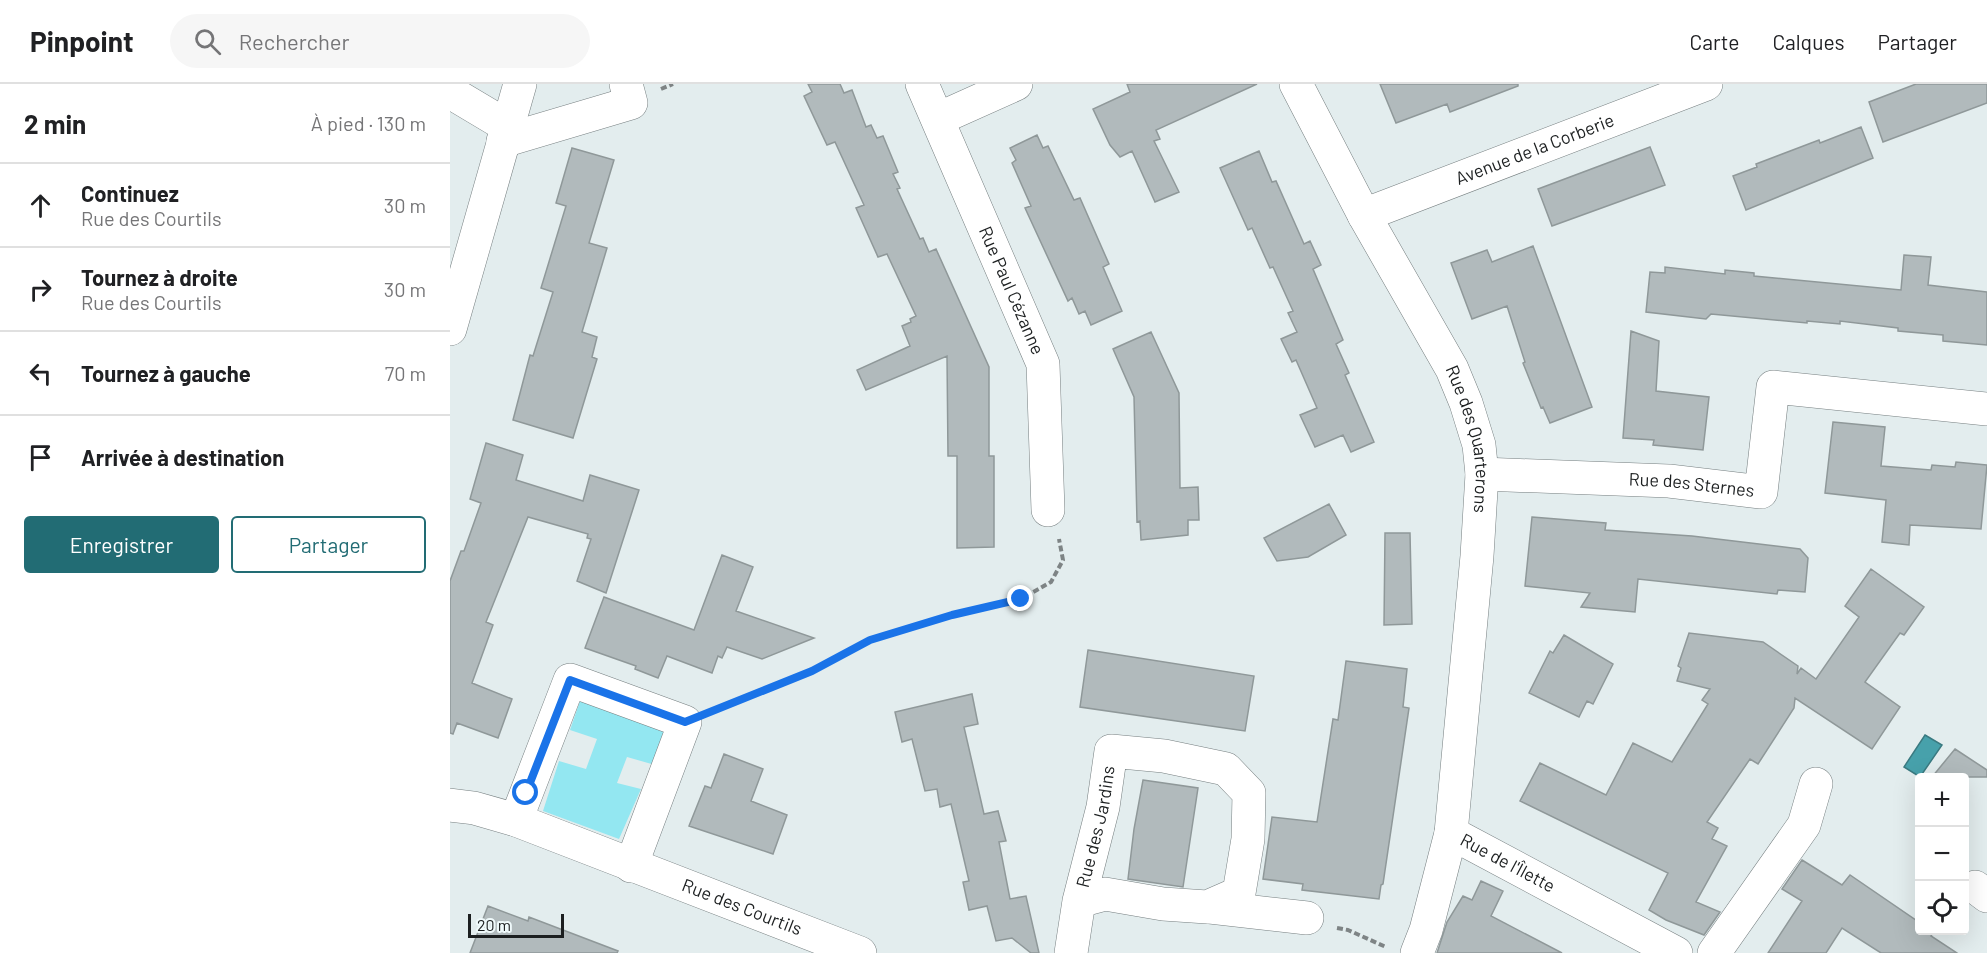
<!DOCTYPE html>
<html lang="fr">
<meta charset="utf-8">
<style>
:root{--surface:#fff;--page:#f6f6f6;--text:#202124;--muted:#757577;--line:#e0e0e0;--accent:#226c74}
body{margin:0;font-family:Barlow,sans-serif;background:var(--page);color:var(--text)}
.controls{position:absolute;right:18px;bottom:18px;display:grid;overflow:hidden;border-radius:6px;box-shadow:0 6px 24px #0002}
.controls button{width:54px;height:54px;display:grid;place-items:center;padding:0;border:0;border-bottom:2px solid var(--line);background:var(--surface);color:var(--text);font:30px sans-serif}
.scale{position:absolute;left:18px;bottom:15px;width:96px;box-sizing:border-box;padding-left:6px;border:3px solid #1c1f20;border-top:0;font-size:16px;line-height:21px;white-space:nowrap;color:#1c1f20;-webkit-text-stroke:4px #f0fafb;paint-order:stroke}
.stop{position:absolute;width:18px;height:18px;margin:-14px;border:4px solid #1a73e8;border-radius:50%;background:#fff}
.stop.end{background:#1a73e8;border-color:#fff;box-shadow:0 2px 6px #0008}
.list{margin:0;padding:0;list-style:none}
h2{display:flex;justify-content:space-between;align-items:center;height:78px;margin:0;padding:0 24px;font-size:26px}
h2 small{font-size:20px;font-weight:400;color:var(--muted)}
.list li{display:grid;grid-template-columns:39px 1fr auto;gap:18px;align-items:center;box-sizing:border-box;height:84px;padding:0 24px;border-top:2px solid var(--line)}
.list b{display:block;font-size:22px;white-space:nowrap}
.list p{margin:0;font-size:20px;white-space:nowrap;color:var(--muted)}
.list em{font-size:20px;font-style:normal;color:var(--muted)}
.actions{display:flex;gap:12px;padding:18px 24px}
.actions a{flex:1;padding:14px 0;border:2px solid var(--accent);border-radius:6px;text-align:center;font-size:21px;color:var(--accent)}
.actions .main{background:var(--accent);color:#fff}
.icon{flex:none;width:33px;height:33px;fill:none;stroke:currentColor;stroke-width:2;stroke-linecap:round;stroke-linejoin:round}
.map{position:relative;flex:none;width:1537px;height:869px;overflow:hidden}
header{display:flex;align-items:center;gap:36px;box-sizing:border-box;height:84px;padding:0 30px;background:var(--surface);border-bottom:2px solid var(--line)}
header strong{font-size:28px}
nav{display:flex;gap:33px;margin-inline-start:auto;font-size:21px}
.search{width:420px;height:54px;background:var(--page);display:flex;align-items:center;gap:15px;box-sizing:border-box;padding:0 21px;border-radius:33px;color:var(--muted);font-size:22px}
main{display:flex}
aside{flex:1;background:var(--surface)}
.map>svg:first-child{display:block}
</style>
<header>
<strong>Pinpoint</strong>
<div class="search"><svg class="icon" aria-label="search" viewBox="0 0 24 24"><circle cx="10" cy="10" r="6"/><path d="M15 15l6 6"/></svg>Rechercher</div>
<nav><a>Carte</a><a>Calques</a><a>Partager</a></nav>
</header>
<main>
<aside>
<h2>2 min<small>À pied · 130 m</small></h2>
<ul class="list">
<li><svg class="icon" aria-label="ahead" viewBox="0 0 24 24"><path d="M12 20V5M6 11l6-6 6 6"/></svg><div><b>Continuez</b><p>Rue des Courtils</p></div><em>30 m</em></li>
<li><svg class="icon" aria-label="right" viewBox="0 0 24 24"><path d="M7 20v-9h11M14 6l5 5-5 5"/></svg><div><b>Tournez à droite</b><p>Rue des Courtils</p></div><em>30 m</em></li>
<li><svg class="icon" aria-label="left" viewBox="0 0 24 24"><path d="M17 20v-9H6M10 6l-5 5 5 5"/></svg><div><b>Tournez à gauche</b></div><em>70 m</em></li>
<li><svg class="icon" aria-label="arrive" viewBox="0 0 24 24"><path d="M6 21V4h12l-3 4 3 4H6"/></svg><div><b>Arrivée à destination</b></div></li>
</ul>
<div class="actions"><a class="main">Enregistrer</a><a>Partager</a></div>
</aside>
<div class="map">
<svg width="1537" height="869" viewBox="0 0 1537 869">
<rect width="100%" height="100%" fill="#e3edee"/>
<path fill="#93e7f1" d="M131 614 216 643 205 681 177 673 167 699 191 705 169 755 93 727 109 677 136 685 147 655 120 646Z"/>
<path fill="#47a1ab" stroke="#3a7a81" stroke-width="1.5" d="M1475 651 1492 661 1470 693 1454 683Z"/>
<path fill="#b1babc" stroke="#8f9899" stroke-width="1.5" d="M358 0H390L394 9 402 6 416 43 421 41 427 54 433 52 448 88 443 90 450 104 447 105 470 155 473 154 479 168 486 165 539 283V372H544V463L507 464V372H498L497 272 416 306 407 286 460 262 452 242 461 238 460 235 466 232 437 170 428 173 406 124 414 121 385 58 377 61 354 12 362 8Z
M677 0H807L706 46 710 55 704 57 729 108 705 118 682 67 670 73 660 61 643 25 680 8Z
M930 0H1068V2L1000 28 997 20 946 39Z
M1466 0H1537V19L1433 58 1419 18Z
M1411 43 1423 74 1296 126 1283 92 1307 83 1306 80 1369 56 1370 59Z
M587 51 593 64 598 62 624 116 630 114 659 180 653 183 672 227 641 241 635 227 629 230 622 214 618 217 575 124 581 122 562 79 566 76 560 64Z
M1200 63 1215 101 1102 142 1088 105Z
M122 64 164 76 139 159 157 164 132 248 147 253 142 273 147 275 123 354 63 336 80 271 83 272 103 208 91 204 116 122 106 119Z
M809 67 822 98 826 97 854 160 860 157 871 181 863 185 893 256 886 260 899 289 895 291 924 358 901 368 893 351 865 363 850 331 867 324 846 276 842 278 831 255 847 248 838 229 843 227 823 183 820 184 802 144 798 146 770 84Z
M1083 162 1142 323 1100 339 1093 323 1091 324 1073 279 1075 278 1057 222 1022 235 1001 179 1037 166 1042 178Z
M1454 171 1481 173 1478 201 1537 208V261L1493 257V251L1448 247V244L1390 237V240L1357 237V239L1261 230 1256 235 1196 228 1200 188 1215 189V183L1275 190V186L1304 189V192L1451 206Z
M1181 247 1209 257 1206 307 1259 313 1253 366 1203 361 1204 356 1173 354Z
M701 248 729 309 730 404 748 403 749 436H738V451L691 456 690 437 687 438 684 313 663 265Z
M1383 338 1435 343 1431 382 1481 386 1482 381 1505 383 1506 378 1537 381 1531 445 1460 441 1459 461 1432 458 1436 416 1375 409Z
M36 359 73 371 66 396 133 417 140 391 189 406 156 509 127 497 141 455 137 454 138 450 78 433 36 538 43 541 22 599 62 615 48 654 7 639 3 650 0 649V497L11 467H14L31 419 20 415Z
M879 420 896 451 858 473 827 477 814 454Z
M1082 433 1156 439 1155 446 1242 452 1350 465 1358 474 1355 508 1328 506 1327 510 1188 495 1185 528 1131 523 1140 509 1075 502Z
M935 449H960L962 540 934 541Z
M272 471 303 483 286 527 364 554 312 575 277 563 272 574 268 572 262 589 217 572 208 594 185 585 186 582 135 564 154 513 244 546Z
M1421 485 1474 523 1454 551 1450 549 1415 598 1450 623 1422 665 1345 614 1344 624 1308 680 1300 675 1257 738 1268 744 1262 755 1277 762 1246 818 1270 828 1254 851 1216 836 1199 826 1218 789 1070 717 1090 679 1156 711 1183 659 1222 678 1258 620 1252 616 1260 605 1227 597 1231 584 1228 582 1239 549 1313 558 1348 582 1347 590 1351 584 1366 595 1409 533 1395 522Z
M1114 551 1163 580 1143 620 1137 617 1129 633 1079 609 1100 567 1103 569Z
M638 566 804 592 795 647 630 623Z
M896 577 957 585 953 623 959 624 933 800 931 801 929 815 852 806 853 800 813 795 822 733 867 738 883 635 888 636Z
M522 610 528 640 514 643 534 730 548 727 556 757 549 758 560 815 576 812 589 869H581L562 854 546 857 537 822 519 826 513 798 519 797 501 720 490 723 487 705 475 707 462 655 452 658 445 628Z
M1505 665 1537 686V693H1482Z
M274 670 313 685 301 717 337 731 323 770 239 742 255 702 261 704Z
M693 696 748 704 733 803 678 795 684 745Z
M1352 776 1392 801 1400 791 1470 839V846H1480L1483 849 1481 852 1507 869H1431L1392 844 1376 869H1318L1352 817 1332 805Z
M1031 797 1053 807 1041 832 1112 869H987L997 838 1013 812 1022 816Z
M38 822 78 837 79 833 168 867 167 869H20Z"/>
<g fill="none" stroke-linecap="round" stroke-linejoin="round">
<defs>
<g id="minor">
<path id="s1" d="M472 0 593 280 598 426"/>
<path id="s2" d="M846 0 914 131 1002 285 1016 319 1029 361 1032 390 1027 472 1001 749"/>
<path d="M0 8 57 42"/>
<path d="M488 35 566 0"/>
<path d="M53 57 181 19 176 0"/>
<path id="s3" d="M914 131 1256 0"/>
<path d="M0 245 70 0"/>
<path id="s4" d="M1032 390 1219 397 1311 408 1323 303 1537 325"/>
<path id="s5" d="M0 721 24 724 66 736 410 869"/>
<path d="M66 736 120 596 235 638 181 782"/>
<path d="M1525 803 1537 812"/>
<path d="M760 823 857 834"/>
<path id="s6" d="M621 869 629 817 653 723 661 667 714 672 776 685 799 709 798 755 789 809 757 823 713 820 655 810 629 817"/>
<path id="s7" d="M967 869 976 846 1001 749 1226 869"/>
<path d="M1264 869 1354 741 1366 700"/>
</g>
</defs>
<use href="#minor" stroke="#767f80" stroke-width="34"/>
<path stroke="#7e8485" stroke-width="4" stroke-dasharray="6 3" stroke-linecap="butt" d="M211 5 223 0
M264 626 362 587 420 556 502 531 571 515 601 498 613 476 609 455
M887 844 898 846 936 863"/>
<use href="#minor" stroke="#fff" stroke-width="33"/>
</g>
<g fill="none" stroke-linecap="round" stroke-linejoin="round">
<path stroke="#1a73e8" stroke-width="8" d="M76 709 120 596 235 638 362 587 420 556 502 531 571 515"/>
</g>
<g text-anchor="middle" stroke-width="4.5" stroke-linejoin="round" paint-order="stroke">
<g font-size="18" fill="#1c1f20" stroke="#f0fafb">
<text dy="6" stroke="none"><textPath href="#s3" startOffset="183">Avenue de la Corberie</textPath></text>
<text dy="6" stroke="none"><textPath href="#s1" startOffset="225">Rue Paul Cézanne</textPath></text>
<text dy="6" stroke="none"><textPath href="#s2" startOffset="398">Rue des Quarterons</textPath></text>
<text dy="6" stroke="none"><textPath href="#s4" startOffset="210">Rue des Sternes</textPath></text>
<text dy="6" stroke="none"><textPath href="#s6" startOffset="129">Rue des Jardins</textPath></text>
<text dy="6" stroke="none"><textPath href="#s7" startOffset="189">Rue de l'Îlette</textPath></text>
<text dy="6" stroke="none"><textPath href="#s5" startOffset="310">Rue des Courtils</textPath></text>
</g>
</g>
</svg>
<div class="controls">
<button>+</button>
<button>−</button>
<button><svg class="icon" aria-label="locate" viewBox="0 0 24 24"><circle cx="12" cy="12" r="6"/><path d="M12 2v4M12 18v4M2 12h4M18 12h4"/></svg></button>
</div>
<div class="scale">20 m</div>
<div class="stop" style="left:76px;top:709px"></div>
<div class="stop end" style="left:571px;top:515px"></div>
</div>
</main>
